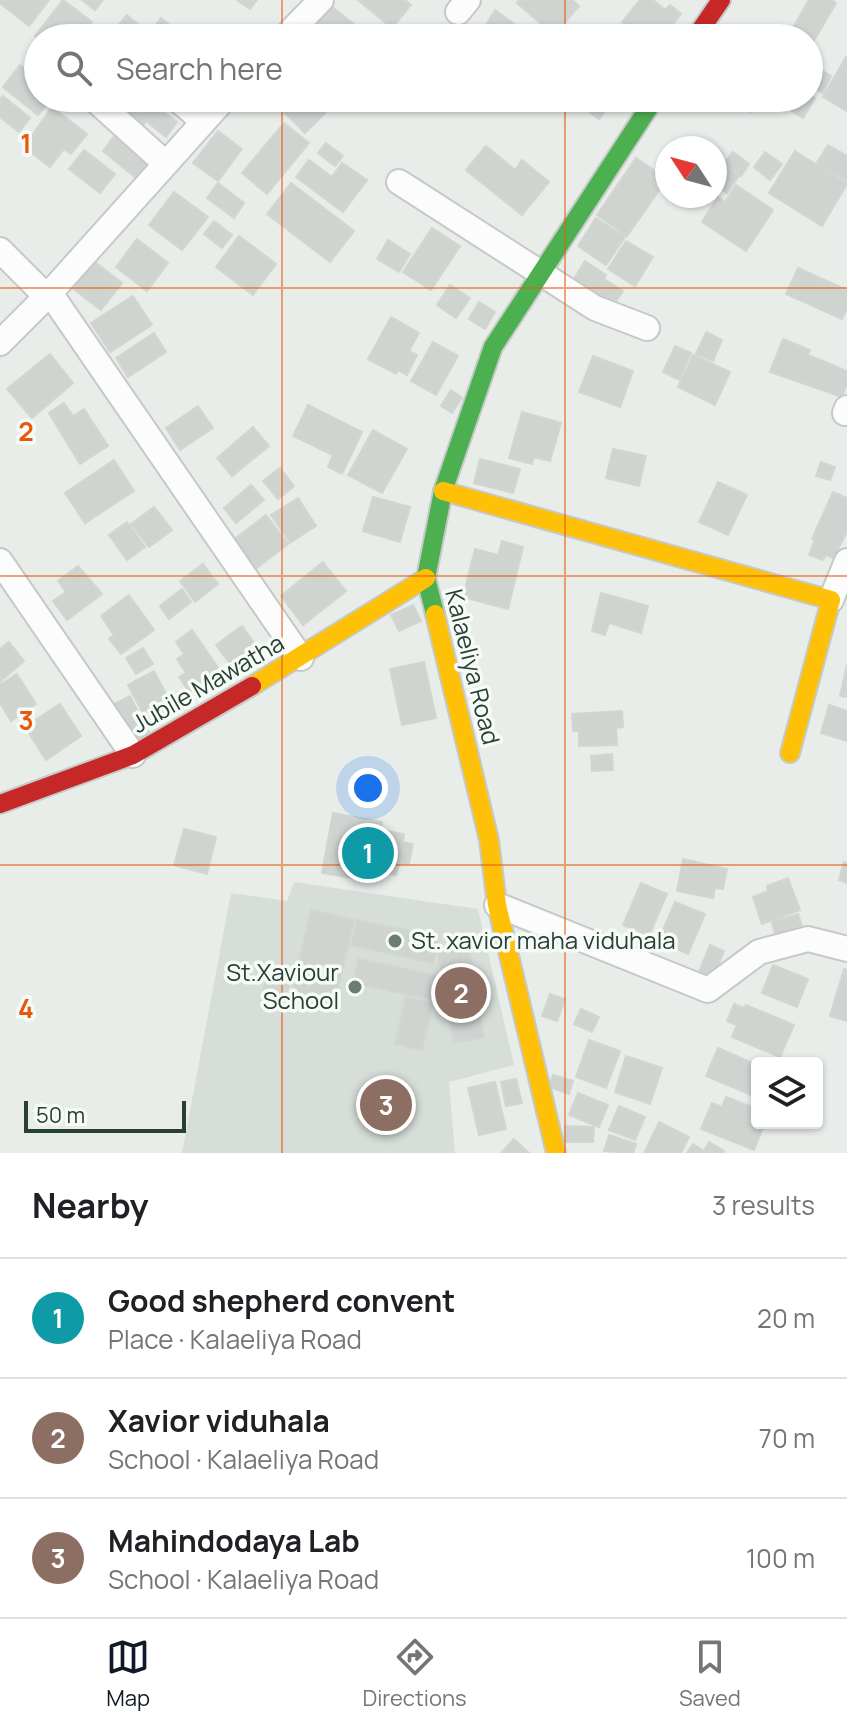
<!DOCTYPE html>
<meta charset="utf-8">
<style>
:root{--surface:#fff;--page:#f2f2f2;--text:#202124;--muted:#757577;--line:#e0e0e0;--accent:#111827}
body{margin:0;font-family:Manrope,sans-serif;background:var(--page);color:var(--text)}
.controls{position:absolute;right:24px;bottom:24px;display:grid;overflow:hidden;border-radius:8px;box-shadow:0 2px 6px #0004}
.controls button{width:72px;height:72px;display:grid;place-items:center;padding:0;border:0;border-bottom:2px solid var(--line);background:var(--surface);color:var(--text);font:40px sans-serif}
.compass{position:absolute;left:655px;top:136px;width:72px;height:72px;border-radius:50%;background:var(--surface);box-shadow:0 2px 6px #0004;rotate:306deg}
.scale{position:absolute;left:24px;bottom:20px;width:162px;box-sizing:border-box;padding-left:8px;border:4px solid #273f34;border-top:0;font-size:22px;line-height:28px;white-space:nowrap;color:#273f34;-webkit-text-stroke:6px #f7fbf8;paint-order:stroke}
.you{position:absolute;left:368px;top:788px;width:28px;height:28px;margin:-20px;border:6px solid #fff;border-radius:50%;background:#1a73e8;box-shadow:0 0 0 12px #1a73e833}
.badge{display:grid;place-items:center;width:52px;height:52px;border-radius:50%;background:var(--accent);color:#fff;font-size:26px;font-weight:700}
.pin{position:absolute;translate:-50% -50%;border:4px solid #fff;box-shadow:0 2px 8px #0006}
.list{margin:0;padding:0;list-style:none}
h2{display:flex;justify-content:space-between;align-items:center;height:104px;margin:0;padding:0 32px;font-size:34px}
h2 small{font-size:26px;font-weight:400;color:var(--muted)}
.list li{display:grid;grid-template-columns:52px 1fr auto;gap:24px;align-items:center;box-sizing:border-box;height:120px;padding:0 32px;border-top:2px solid var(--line)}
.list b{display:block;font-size:30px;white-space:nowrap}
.list p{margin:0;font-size:26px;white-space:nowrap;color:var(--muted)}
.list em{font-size:26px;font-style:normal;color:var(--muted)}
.icon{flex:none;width:44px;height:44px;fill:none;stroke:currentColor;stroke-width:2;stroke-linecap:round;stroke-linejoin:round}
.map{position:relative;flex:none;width:847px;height:1153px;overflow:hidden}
.search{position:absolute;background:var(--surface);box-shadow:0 2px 6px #0004;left:24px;right:24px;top:24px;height:88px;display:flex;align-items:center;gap:20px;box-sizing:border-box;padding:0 28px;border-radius:44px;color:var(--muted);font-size:30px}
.sheet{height:464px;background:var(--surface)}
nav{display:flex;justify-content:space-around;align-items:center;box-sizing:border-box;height:112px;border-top:2px solid var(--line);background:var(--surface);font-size:22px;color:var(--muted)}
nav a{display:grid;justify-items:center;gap:4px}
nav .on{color:var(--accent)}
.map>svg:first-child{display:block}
</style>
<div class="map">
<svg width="847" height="1153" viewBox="0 0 847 1153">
<rect width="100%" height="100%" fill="#e8edea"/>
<path fill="#d7ded9" d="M294 882 478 909 514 1065 449 1082 455 1153H182L231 893 287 901Z"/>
<path fill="#cfd4d1" stroke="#d1d6d3" stroke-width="2" d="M0 0H49L29 26 0 3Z
M63 0 92 22 79 38 38 39 35 36Z
M82 0H103L95 10Z
M237 0H257L250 9Z
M358 0H405L411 5 392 28Z
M519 0H572L579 6 554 35 517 3Z
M640 0H653L665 10 670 5 681 14 662 38 654 32 649 38H642L622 22Z
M809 0H831L836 3 809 49V38H787Z
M330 5 371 38H327L313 27Z
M495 10 524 31 519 38H478Z
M127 15 144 29 136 38H122L113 31Z
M161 18 186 38H162L152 30Z
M743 29 765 38H739Z
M846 57 847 58V111L823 97Z
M20 65 38 80V98H52L38 115 3 87Z
M816 67 831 76 823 93 809 86Z
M809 95 815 98 803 118 790 110 797 98H809Z
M3 96 30 118 19 132 0 117V99Z
M111 98H159L162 101 157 107 177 122 166 137 146 121 144 124Z
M270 98H340L305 133Z
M570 98H614L599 119Z
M722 98H757L751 112Z
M52 107 87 134 71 154 64 149 50 167 24 147Z
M284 123 309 143 267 194 242 173Z
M218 131 242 149 218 181 193 163Z
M115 135 149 162 136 178 103 151Z
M326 143 343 156 335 166 318 153Z
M828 145 847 156V181L817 163Z
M486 146 515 170 522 160 549 182 522 215 466 170Z
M84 150 115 174 100 193 69 169Z
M795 151 847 184 822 226 769 193Z
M733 152 749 164 741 176 724 163Z
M765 152 782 164 770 180 754 167Z
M636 158 667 179 627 236 597 215Z
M309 160 332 177 342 163 367 180 343 212 296 177Z
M722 164 739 176 727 193 715 184V174Z
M218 183 244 203 234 218 207 198Z
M291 183 354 231 330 262 267 214Z
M736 185 773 210 746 251 702 222 718 197 725 202Z
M174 192 208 217 182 250 149 225Z
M596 218 625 237 606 265 578 246Z
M214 221 232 235 222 248 204 234Z
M432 228 460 246 431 290 403 272Z
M239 236 276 264 253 295 216 267Z
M137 239 168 263 147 291 116 267Z
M388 240 410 254 399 272 377 259Z
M626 241 653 257 635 286 608 269Z
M91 259 122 283 101 310 71 287Z
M585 261 606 275 604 279 623 291 612 308 571 284Z
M798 268 847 290V309L842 319 786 294Z
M450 285 470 298 456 318 437 305Z
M133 296 152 325 110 352 91 323Z
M479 302 495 312 485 329 469 319Z
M391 317 419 333 409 351 417 355 407 375 398 370 396 374 368 359Z
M706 332 722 340 713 361 696 354Z
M154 333 166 352 128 377 116 358Z
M783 339 810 350 808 355 847 371V384L842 397 770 372Z
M433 342 458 356 436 395 411 381Z
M675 346 691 353 679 380 663 372Z
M50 354 73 383 32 418 7 389Z
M693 355 730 372 715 405 678 387Z
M593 356 633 371 620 407 579 392Z
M451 390 462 398 452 413 441 406Z
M64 403 73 416 84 409 108 446 80 464 49 413Z
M308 405 362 432 342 474 328 467 333 455 293 436Z
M198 406 213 428 180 450 166 428Z
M522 412 561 423 550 461 534 457 532 464 509 458Z
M253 427 269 446 232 476 217 458Z
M373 430 407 449 382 493 348 475Z
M613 449 646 456 639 486 606 478Z
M480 459 520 469 513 493 474 483Z
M114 460 134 491 85 523 65 493Z
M821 462 835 467 830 480 816 476Z
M280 468 294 486 278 499 263 481Z
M718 482 747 495 728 535 699 522Z
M251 485 264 500 236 523 224 508Z
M833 492 847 498V532L833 558 826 555 823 560 809 555 815 540 812 539Z
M373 497 410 507 400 542 363 531Z
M298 498 316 526 290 543 271 515Z
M154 507 172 530 149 547 131 524Z
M266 515 288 544 254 570 232 541Z
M127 522 145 547 127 560 109 535Z
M502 541 523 547 508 609 463 597 475 549 498 555Z
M323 562 346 591 303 625 281 596Z
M203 564 218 584 195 602 180 581Z
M78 566 102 594 67 620 53 601 66 592 58 581Z
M182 589 191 602 169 619 160 606Z
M601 593 648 606 641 633 609 623 605 635 592 631Z
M129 595 154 630 121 654 109 639 114 635 101 616Z
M413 605 421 621 399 631 391 615Z
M242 626 263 655 237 673 216 645Z
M192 630 224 676 208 688 206 685 190 693 179 677 186 673 177 659 184 654 176 642Z
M9 642 24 661 0 682V649Z
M143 648 153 664 136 674 126 658Z
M424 662 436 718 402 725 390 669Z
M847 665V697L840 696Z
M154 671 175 711 149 725 128 685Z
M17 674 36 704 11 721 0 703V685Z
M130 696 152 738 136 747 114 704Z
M60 704 81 736 46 760 25 727Z
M829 705 847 711V741L821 733Z
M622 711 623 727 616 728 617 745 579 746V731H573L572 714Z
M612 754 613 770 592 771 591 756Z
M333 813 382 822 381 830 404 834 403 842 413 844 409 864 399 863 396 875 373 871 371 881 322 873Z
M184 829 216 837 207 874 174 865Z
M683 859 727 869 723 889 715 888 713 898 677 891Z
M844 862 847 863V883L839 880Z
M788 878 800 910 762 924 753 897 768 891 767 886Z
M641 883 667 894 649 936 623 925Z
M675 902 705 914 688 954 658 941Z
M311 910 354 920 333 1009 290 1000Z
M798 914 802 926 775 934 772 922Z
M357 920 438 937 433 963 351 945Z
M468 944 484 1037 454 1043 438 950Z
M710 945 724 951 713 978 699 972Z
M358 959 439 976 434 1000 354 983Z
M773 965 808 979 797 1007 762 993Z
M844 969 847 970V1021L830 1016Z
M267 974 290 979 284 1006 261 1002Z
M550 994 565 999 557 1021 542 1016Z
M406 997 433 1003 422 1050 395 1044Z
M734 1004 744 1008 746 1005 794 1025 780 1057 732 1037 737 1025 727 1021Z
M581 1009 599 1017 592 1032 574 1024Z
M589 1040 620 1051 606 1088 576 1077Z
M718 1048 757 1065 756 1097 706 1076Z
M626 1056 662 1068 650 1104 615 1092Z
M553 1075 573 1081 569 1094 549 1087Z
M516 1079 522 1103 506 1106 501 1082Z
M495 1082 506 1129 479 1135 468 1088Z
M374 1084 402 1088 397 1126 369 1122Z
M578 1093 608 1105 599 1127 569 1115Z
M726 1097 757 1109V1123L764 1125 754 1150 701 1129 712 1103 722 1107Z
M619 1106 645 1117 635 1140 609 1130Z
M659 1122 689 1137 681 1153H644Z
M565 1126 594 1127 593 1142H564Z
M609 1135 636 1144 633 1153 604 1151Z
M514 1139 529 1153H501Z
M709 1142 724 1151 723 1153H687L693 1144 704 1151Z"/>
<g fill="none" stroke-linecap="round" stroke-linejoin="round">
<defs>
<path id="street" d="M458 12 468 0
M284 38 321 0
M93 98 165 163
M176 98 203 121
M399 182 595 308 647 328
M0 250 46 296
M50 293 301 658
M0 343 50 293 225 98
M845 413 847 408
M0 561 133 755
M831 600 847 561
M497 905 708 990 759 952 808 939 847 949"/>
<path id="fast" d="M435 614 426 578 443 491 493 347 655 98"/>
<path id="slow" d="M443 491 831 600 790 753
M435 614 489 840 497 905 556 1153
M252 686 426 578"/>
<path id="jam" d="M695 38 721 0
M0 804 133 755 252 686"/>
</defs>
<use href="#street" stroke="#c5cac7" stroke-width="28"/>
<use href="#fast" stroke="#c4cac7" stroke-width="22"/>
<use href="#slow" stroke="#c4cac7" stroke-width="22"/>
<use href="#jam" stroke="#c4cac7" stroke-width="22"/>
<use href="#street" stroke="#fcfcfc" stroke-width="24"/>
<use href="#fast" stroke="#4caf50" stroke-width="18"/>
<use href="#slow" stroke="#ffc107" stroke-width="18"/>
<use href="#jam" stroke="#c62828" stroke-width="18"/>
</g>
<path fill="none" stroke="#e8590c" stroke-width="2" stroke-opacity="0.55" d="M282 0V38M565 0V38M282 98V1153M565 98V1153M0 288H847M0 576H847M0 865H847"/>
<g fill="#6b7c74" stroke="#f7fbf8" stroke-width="3">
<circle cx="395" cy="941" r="8"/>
<circle cx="355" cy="987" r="8"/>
</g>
<g text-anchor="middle" stroke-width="7" stroke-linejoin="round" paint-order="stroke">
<g font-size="24" fill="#273f34" stroke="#f7fbf8">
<text transform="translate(472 667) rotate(76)" y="8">Kalaeliya Road</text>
<text transform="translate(208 684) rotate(-30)" y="8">Jubile Mawatha</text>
</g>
<g font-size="24" fill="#273f34" stroke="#f7fbf8" text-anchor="start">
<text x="411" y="949">St. xavior maha viduhala</text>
<text x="339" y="981" text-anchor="end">St.Xaviour<tspan x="339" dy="28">School</tspan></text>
</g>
</g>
<g font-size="26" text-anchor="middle" font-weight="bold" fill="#e8590c" stroke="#f7fbf8" stroke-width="7" stroke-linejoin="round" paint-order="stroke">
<text x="26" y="153">1</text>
<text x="26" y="441">2</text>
<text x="26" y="730">3</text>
<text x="26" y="1018">4</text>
</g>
</svg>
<div class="controls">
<button><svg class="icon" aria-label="layers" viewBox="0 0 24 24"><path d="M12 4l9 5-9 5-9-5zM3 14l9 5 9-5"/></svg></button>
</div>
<svg class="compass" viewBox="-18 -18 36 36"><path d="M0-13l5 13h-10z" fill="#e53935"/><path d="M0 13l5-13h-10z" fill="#757577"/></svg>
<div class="scale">50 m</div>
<div class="you"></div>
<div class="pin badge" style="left:368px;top:853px;background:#0f9aa8">1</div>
<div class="pin badge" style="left:461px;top:993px;background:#8d6e63">2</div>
<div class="pin badge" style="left:386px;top:1105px;background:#8d6e63">3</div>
<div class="search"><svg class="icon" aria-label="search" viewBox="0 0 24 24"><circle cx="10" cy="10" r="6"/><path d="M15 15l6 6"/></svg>Search here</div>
</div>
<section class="sheet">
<h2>Nearby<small>3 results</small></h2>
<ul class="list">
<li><span class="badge" style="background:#0f9aa8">1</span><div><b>Good shepherd convent</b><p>Place · Kalaeliya Road</p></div><em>20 m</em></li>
<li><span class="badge" style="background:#8d6e63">2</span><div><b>Xavior viduhala</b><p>School · Kalaeliya Road</p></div><em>70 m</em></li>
<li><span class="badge" style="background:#8d6e63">3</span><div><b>Mahindodaya Lab</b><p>School · Kalaeliya Road</p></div><em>100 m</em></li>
</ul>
</section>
<nav>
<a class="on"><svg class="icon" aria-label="map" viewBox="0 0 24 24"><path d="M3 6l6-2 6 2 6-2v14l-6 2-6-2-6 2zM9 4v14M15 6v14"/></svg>Map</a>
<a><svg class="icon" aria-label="directions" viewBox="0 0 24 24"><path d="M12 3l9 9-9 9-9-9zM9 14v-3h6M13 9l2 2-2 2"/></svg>Directions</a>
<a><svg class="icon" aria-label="saved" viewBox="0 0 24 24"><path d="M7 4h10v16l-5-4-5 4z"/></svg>Saved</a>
</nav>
